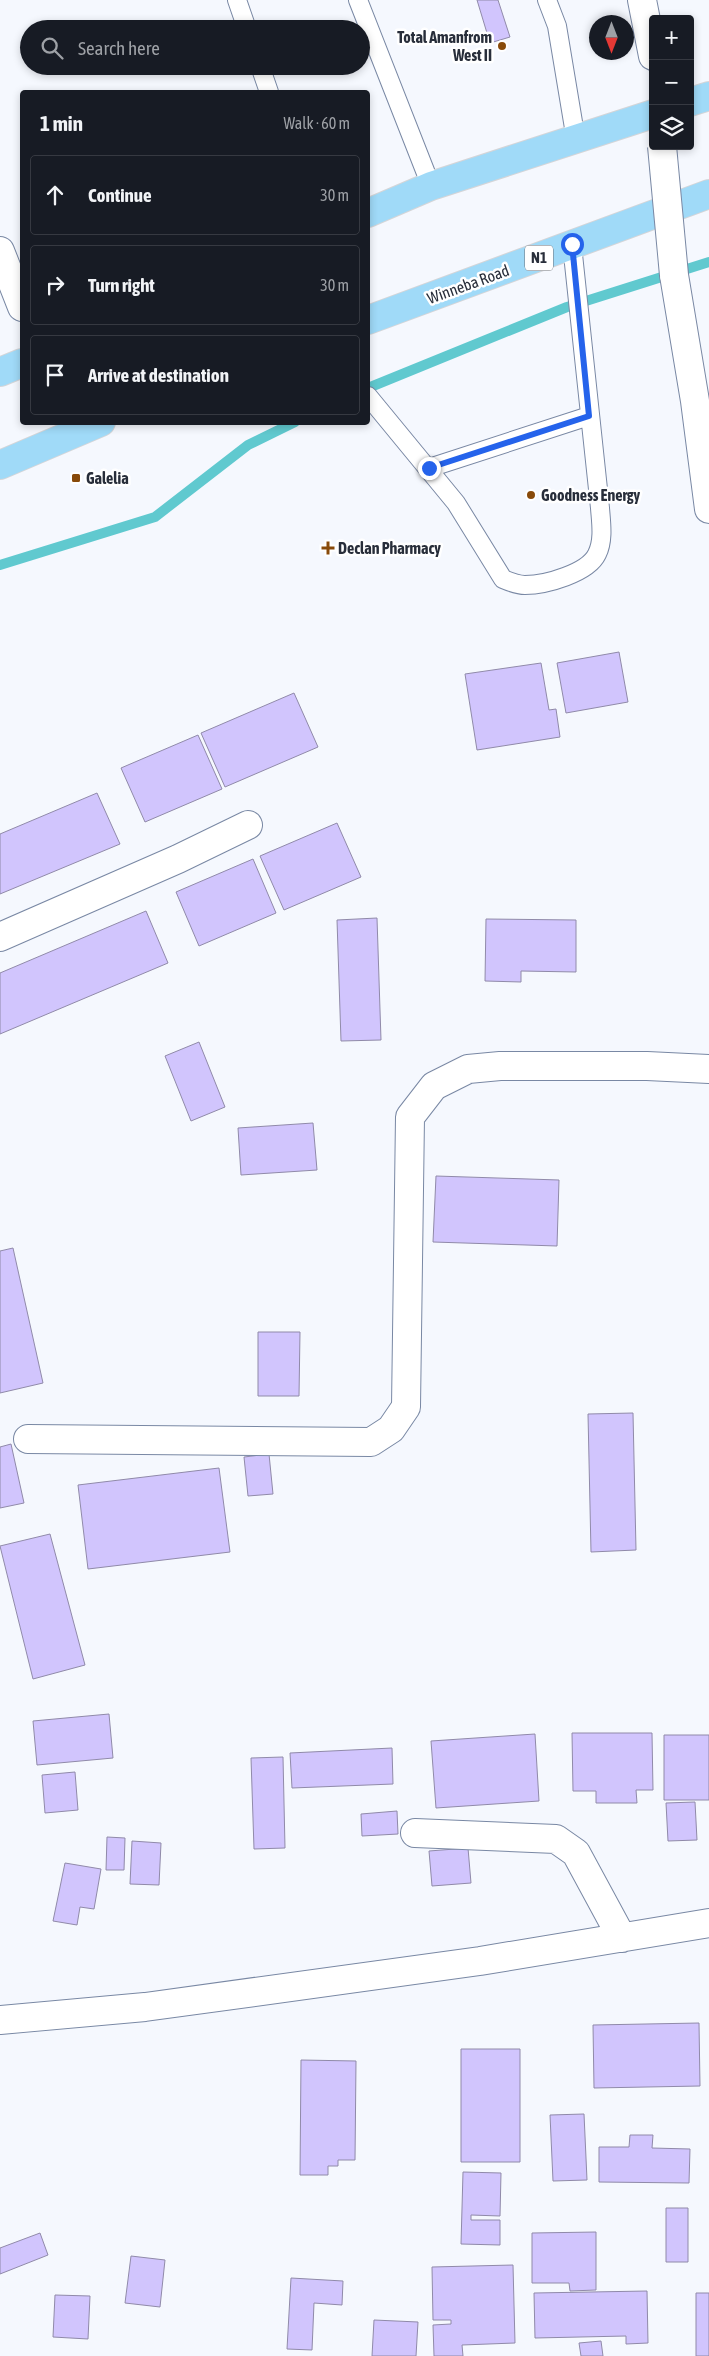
<!DOCTYPE html>
<meta charset="utf-8">
<style>
:root{--surface:#171b24;--page:#242831;--text:#f1f3f6;--muted:#9ea1a6;--line:#363941}
body{margin:0;font-family:"Asap Condensed",sans-serif;background:var(--page);color:var(--text)}
.controls{position:absolute;right:15px;top:15px;display:grid;overflow:hidden;border-radius:5px;box-shadow:0 2px 8px #0003}
.controls button{width:45px;height:45px;display:grid;place-items:center;padding:0;border:0;border-bottom:1px solid var(--line);background:var(--surface);color:var(--text);font:25px sans-serif}
.compass{position:absolute;left:589px;top:15px;width:45px;height:45px;border-radius:50%;background:var(--surface);box-shadow:0 2px 8px #0003;rotate:180deg}
.stop{position:absolute;width:15px;height:15px;margin:-11px;border:4px solid #2563eb;border-radius:50%;background:#fff}
.stop.end{background:#2563eb;border-color:#fff;box-shadow:0 1px 5px #0008}
.list{margin:0;padding:0;list-style:none}
h2{display:flex;justify-content:space-between;align-items:center;height:65px;margin:0;padding:0 20px;font-size:21px}
h2 small{font-size:16px;font-weight:400;color:var(--muted)}
.list li{display:grid;grid-template-columns:32px 1fr auto;gap:15px;align-items:center;box-sizing:border-box;height:80px;margin:0 10px 10px;padding:0 10px;border:1px solid var(--line);border-radius:5px}
.list b{display:block;font-size:19px;white-space:nowrap}
.list em{font-size:16px;font-style:normal;color:var(--muted)}
.icon{flex:none;width:28px;height:28px;fill:none;stroke:currentColor;stroke-width:2;stroke-linecap:round;stroke-linejoin:round}
.map{position:relative;flex:none;width:709px;height:2356px;overflow:hidden}
.search{position:absolute;background:var(--surface);box-shadow:0 2px 8px #0003;left:20px;top:20px;width:350px;height:55px;display:flex;align-items:center;gap:12px;box-sizing:border-box;padding:0 18px;border-radius:28px;color:var(--muted);font-size:19px}
.panel{position:absolute;background:var(--surface);box-shadow:0 2px 8px #0003;left:20px;top:90px;width:350px;height:335px;border-radius:5px}
.map>svg:first-child{display:block}
</style>
<div class="map">
<svg width="709" height="2356" viewBox="0 0 709 2356">
<rect width="100%" height="100%" fill="#f5f8fe"/>
<g fill="none" stroke-linecap="round" stroke-linejoin="round">
<path stroke="#60c9cf" stroke-width="10" d="M368 388 567 307 709 262
M0 565 155 517 248 445 295 422"/>
</g>
<path fill="#d1c5fd" stroke="#908aa9" d="M477 0H498L510 37 490 43Z
M619 652 628 702 566 713 557 663Z
M541 663 549 710 556 709 560 737 477 750 465 674Z
M294 693 318 747 225 787 201 733Z
M198 735 222 789 145 822 121 768Z
M97 793 120 844 0 894V834Z
M337 823 361 877 284 910 260 856Z
M253 859 276 913 199 946 176 892Z
M146 911 168 963 0 1034V973Z
M377 918 381 1040 341 1041 337 920Z
M486 919 576 920V972L521 971V982L485 981Z
M199 1042 225 1107 191 1121 165 1056Z
M313 1123 317 1170 241 1175 238 1128Z
M436 1176 559 1180 557 1246 433 1242Z
M13 1248 43 1383 0 1393V1251Z
M258 1332H300L299 1396H258Z
M633 1413 636 1550 591 1552 588 1414Z
M11 1444 24 1503 0 1508V1447Z
M269 1454 273 1494 248 1496 244 1457Z
M219 1468 230 1552 88 1569 78 1485Z
M50 1534 85 1665 33 1679 0 1546Z
M109 1714 113 1758 37 1765 33 1721Z
M572 1733H652L653 1790H636L637 1803H596V1791H573Z
M535 1734 539 1801 436 1808 431 1741Z
M664 1735H709V1800H664Z
M392 1748 393 1784 292 1788 290 1753Z
M283 1757 285 1848 254 1849 251 1758Z
M75 1772 78 1810 45 1813 42 1775Z
M695 1802 697 1840 668 1841 666 1803Z
M397 1811 398 1834 362 1836 361 1814Z
M107 1837 125 1838 124 1870H106Z
M132 1841 161 1843 159 1885 130 1884Z
M468 1848 471 1883 432 1886 429 1851Z
M65 1863 101 1869 94 1909 80 1907 77 1925 53 1921Z
M699 2023 700 2086 594 2088 593 2025Z
M461 2049H520V2162H461Z
M301 2060 356 2061 355 2160H338V2166H328V2175H300Z
M584 2114 587 2180 553 2181 550 2115Z
M630 2135H653L652 2148 690 2149 689 2183 599 2182V2147H629Z
M463 2172 501 2173 500 2216 471 2215V2220H500V2245L461 2244Z
M666 2208H688V2262H666Z
M596 2232V2290L570 2291 569 2283H532V2233Z
M40 2233 48 2255 0 2274V2248Z
M131 2256 165 2260 160 2307 125 2303Z
M513 2265 515 2343 462 2345 463 2356H434L433 2325 451 2324V2320H433L432 2267Z
M291 2278 343 2281 342 2305 314 2303 312 2350 287 2349Z
M647 2291 648 2343 626 2344V2336L535 2338 534 2293Z
M696 2293H709V2356H696Z
M55 2295 90 2296 88 2339 53 2337Z
M374 2320 418 2322 416 2356H372Z
M601 2341 603 2356H581L579 2343Z"/>
<g fill="none" stroke-linecap="round" stroke-linejoin="round">
<defs>
<path id="service" d="M237 0 247 29
M358 0 431 186
M547 0 557 26 576 140
M260 66 269 92
M368 396 456 503 503 579C510 582 517 585 525 585 546 585 588 573 597 554 604 540 601 522 600 508L572 245
M429 468 589 416"/>
<path id="minor" d="M642 0 653 56
M0 251 22 307
M674 275 695 401 709 509
M0 937 178 859 248 825
M28 1439 371 1442 391 1429 406 1407 410 1117 434 1086 468 1069 500 1066H647L709 1069
M415 1833 556 1839 576 1853 622 1938
M0 2020 145 2007 480 1961 709 1923"/>
<path id="trunk" d="M690 102 709 96
M368 213 431 186 653 114
M368 320 709 194
M0 372 22 363
M0 465 101 422"/>
</defs>
<use href="#service" stroke="#7988a4" stroke-width="20"/>
<use href="#minor" stroke="#7988a4" stroke-width="30"/>
<use href="#trunk" stroke="#d4d5d8" stroke-width="30"/>
<use href="#service" stroke="#fff" stroke-width="18"/>
<use href="#minor" stroke="#fff" stroke-width="28"/>
<use href="#trunk" stroke="#a0daf8" stroke-width="28"/>
<defs>
<path id="minor-bridge" d="M662 146 674 275"/>
</defs>
<use href="#minor-bridge" stroke="#7988a4" stroke-width="30" stroke-linecap="butt"/>
<use href="#minor-bridge" stroke="#fff" stroke-width="28"/>
</g>
<g fill="none" stroke-linecap="round" stroke-linejoin="round">
<path stroke="#2563eb" stroke-width="6" d="M429 468 589 416 572 244"/>
</g>
<g fill="#884a0a" stroke="#fff" stroke-width="2">
<circle cx="502" cy="46" r="5"/>
<rect x="71" y="473" width="10" height="10" rx="2.5"/>
<circle cx="531" cy="495" r="5"/>
<path d="M325.5 540.5h5v5h5v5h-5v5h-5v-5h-5v-5h5z"/>
</g>
<g text-anchor="middle" stroke-width="5" stroke-linejoin="round" paint-order="stroke">
<rect fill="#fff" stroke="#686d75" stroke-width="1" x="525" y="245.5" width="28" height="25" rx="4"/>
<g font-size="15" font-weight="bold" fill="#282e3a">
<text x="539" y="263">N1</text>
</g>
<g font-size="16" font-weight="bold" fill="#282e3a" stroke="#fff" text-anchor="start">
<text x="492" y="43" text-anchor="end">Total Amanfrom<tspan x="492" dy="18">West II</tspan></text>
<text x="86" y="484">Galelia</text>
<text x="541" y="501">Goodness Energy</text>
<text x="338" y="554">Declan Pharmacy</text>
</g>
<g font-size="16" fill="#282e3a" stroke="#fff">
<text transform="translate(468 284) rotate(-20)" y="6">Winneba Road</text>
</g>
</g>
</svg>
<div class="controls">
<button>+</button>
<button>−</button>
<button><svg class="icon" aria-label="layers" viewBox="0 0 24 24"><path d="M12 4l9 5-9 5-9-5zM3 14l9 5 9-5"/></svg></button>
</div>
<svg class="compass" viewBox="-18 -18 36 36"><path d="M0-13l5 13h-10z" fill="#e53935"/><path d="M0 13l5-13h-10z" fill="#9ea1a6"/></svg>
<div class="stop" style="left:572px;top:244px"></div>
<div class="stop end" style="left:429px;top:468px"></div>
<div class="search"><svg class="icon" aria-label="search" viewBox="0 0 24 24"><circle cx="10" cy="10" r="6"/><path d="M15 15l6 6"/></svg>Search here</div>
<section class="panel">
<h2>1 min<small>Walk · 60 m</small></h2>
<ul class="list">
<li><svg class="icon" aria-label="ahead" viewBox="0 0 24 24"><path d="M12 20V5M6 11l6-6 6 6"/></svg><div><b>Continue</b></div><em>30 m</em></li>
<li><svg class="icon" aria-label="right" viewBox="0 0 24 24"><path d="M7 20v-9h11M14 6l5 5-5 5"/></svg><div><b>Turn right</b></div><em>30 m</em></li>
<li><svg class="icon" aria-label="arrive" viewBox="0 0 24 24"><path d="M6 21V4h12l-3 4 3 4H6"/></svg><div><b>Arrive at destination</b></div></li>
</ul>
</section>
</div>
